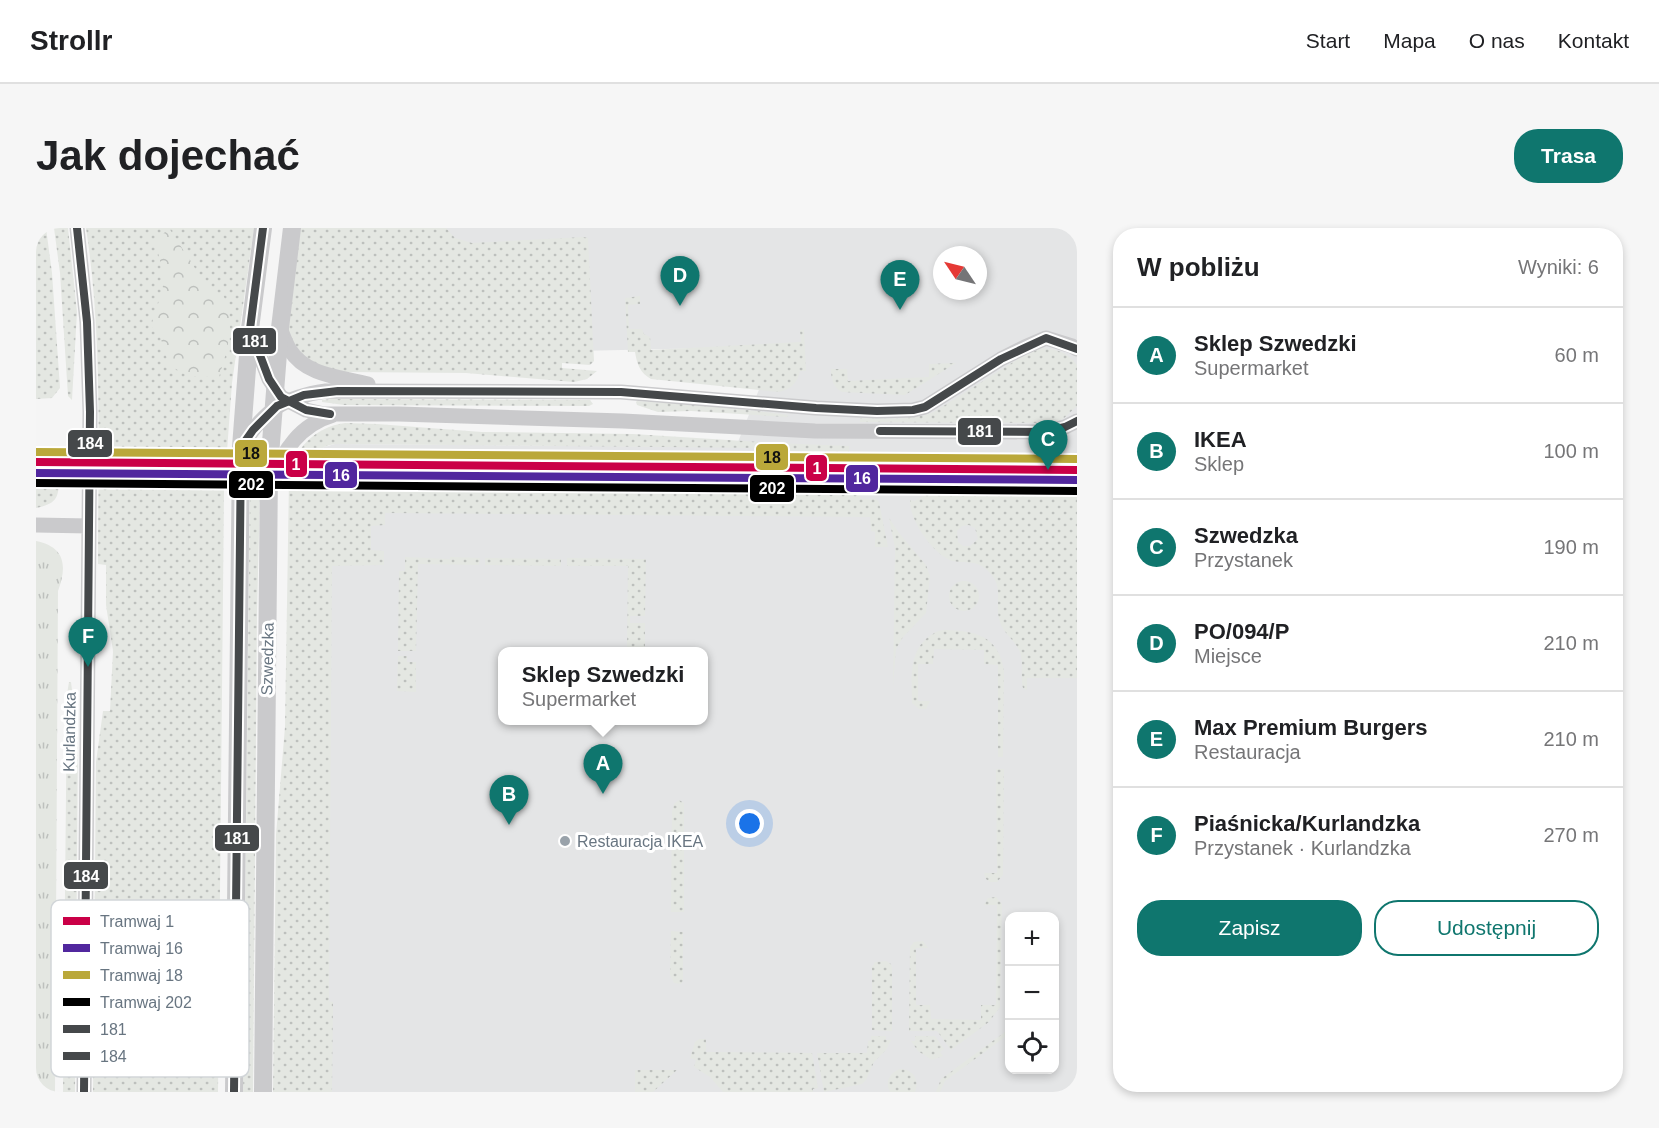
<!DOCTYPE html>
<html lang="pl">
<meta charset="utf-8">
<style>
:root{--surface:#fff;--page:#f6f6f6;--text:#202124;--muted:#757577;--line:#e0e0e0;--accent:#0f766e}
body{margin:0;font-family:Arial,sans-serif;background:var(--page);color:var(--text)}
.controls{position:absolute;right:18px;bottom:18px;display:grid;overflow:hidden;border-radius:12px;box-shadow:0 3px 9px #0003}
.controls button{width:54px;height:54px;display:grid;place-items:center;padding:0;border:0;border-bottom:2px solid var(--line);background:var(--surface);color:var(--text);font:30px sans-serif}
.compass{position:absolute;left:897px;top:18px;width:54px;height:54px;border-radius:50%;background:var(--surface);box-shadow:0 3px 9px #0003;rotate:305deg}
.you{position:absolute;left:714px;top:596px;width:21px;height:21px;margin:-15px;border:4px solid #fff;border-radius:50%;background:#1a73e8;box-shadow:0 0 0 9px #1a73e833}
.badge{display:grid;place-items:center;width:39px;height:39px;border-radius:50%;background:var(--accent);color:#fff;font-size:20px;font-weight:700}
.pin{position:absolute;translate:-50% -50px;filter:drop-shadow(0 2px 3px #0008)}
.pin::after{content:'';position:absolute;top:32px;width:21px;height:18px;background:inherit;clip-path:polygon(0 0,100% 0,50% 100%)}
.popup{position:absolute;left:462px;top:419px;width:210px;height:78px;box-sizing:border-box;display:grid;place-content:center;border-radius:12px;background:var(--surface);filter:drop-shadow(0 2px 4px #0005);font-size:20px;white-space:nowrap;color:var(--muted)}
.popup b{font-size:22px;color:var(--text)}
.popup::after{content:'';position:absolute;left:50%;top:100%;margin-left:-12px;border:12px solid transparent;border-top-color:var(--surface)}
.list{margin:0;padding:0;list-style:none}
h2{display:flex;justify-content:space-between;align-items:center;height:78px;margin:0;padding:0 24px;font-size:26px}
h2 small{font-size:20px;font-weight:400;color:var(--muted)}
.list li{display:grid;grid-template-columns:39px 1fr auto;gap:18px;align-items:center;box-sizing:border-box;height:96px;padding:0 24px;border-top:2px solid var(--line)}
.list b{display:block;font-size:22px;white-space:nowrap}
.list p{margin:0;font-size:20px;white-space:nowrap;color:var(--muted)}
.list em{font-size:20px;font-style:normal;color:var(--muted)}
.actions{display:flex;gap:12px;padding:18px 24px}
.actions a{flex:1;padding:14px 0;border:2px solid var(--accent);border-radius:24px;text-align:center;font-size:21px;color:var(--accent)}
.actions .main{background:var(--accent);color:#fff}
.icon{flex:none;width:33px;height:33px;fill:none;stroke:currentColor;stroke-width:2;stroke-linecap:round;stroke-linejoin:round}
.map{position:relative;flex:none;width:1041px;height:864px;overflow:hidden;border-radius:24px}
header{display:flex;align-items:center;gap:36px;box-sizing:border-box;height:84px;padding:0 30px;background:var(--surface);border-bottom:2px solid var(--line)}
header strong{font-size:28px}
nav{display:flex;gap:33px;margin-inline-start:auto;font-size:21px}
.intro{display:flex;align-items:center;justify-content:space-between;box-sizing:border-box;height:144px;padding:0 36px}
h1{margin:0;font-size:42px}
.button{padding:15px 27px;border-radius:24px;background:var(--accent);color:#fff;font-size:21px;font-weight:700}
main{display:flex;gap:36px;padding:0 36px}
aside{flex:1;background:var(--surface);border-radius:24px;box-shadow:0 3px 9px #0003}
.map>svg:first-child{display:block}
</style>
<header>
<strong>Strollr</strong>
<nav><a>Start</a><a>Mapa</a><a>O nas</a><a>Kontakt</a></nav>
</header>
<div class="intro"><h1>Jak dojechać</h1><a class="button">Trasa</a></div>
<main>
<div class="map">
<svg width="1041" height="864" viewBox="0 0 1041 864">
<defs>
<pattern id="grass-dots" width="8" height="8" patternUnits="userSpaceOnUse" patternTransform="scale(1.5)"><rect width="8" height="8" fill="#e4e7e2"/><path d="M2 2h.1M6 6h.1" fill="none" stroke="#bdc0bd" stroke-width="1.8" stroke-linecap="round"/></pattern>
<pattern id="forest-crowns" width="20" height="18" patternUnits="userSpaceOnUse" patternTransform="scale(1.5)"><rect width="20" height="18" fill="#e4e7e2"/><path d="M2 6a3 3 0 1 1 6 0M12 15a3 3 0 1 1 6 0" fill="none" stroke="#bdc0bd"/></pattern>
<pattern id="park-tufts" width="24" height="20" patternUnits="userSpaceOnUse" patternTransform="scale(1.5)"><rect width="24" height="20" fill="#e4e7e2"/><path d="M3 7l-1-3M5 7V3M7 7l1-3M15 17l-1-3M17 17v-4M19 17l1-3" fill="none" stroke="#bdc0bd"/></pattern>
</defs>
<rect width="100%" height="100%" fill="#f5f5f5"/>
<path fill="#e4e5e6" fill-rule="evenodd" d="M332 0H1041V864H287L273 244 277 228 285 220 299 216 700 219 724 159 721 119 541 123ZM906 27H942V63H906ZM466 424H668V492H466ZM974 688H1018V842H974Z"/>
<path fill="url(#grass-dots)" fill-rule="evenodd" d="M0 0H10L16 45 24 160 16 170 0 171Z
M18 0H32L41 84 36 172 32 168 24 45Z
M50 0H218L196 155 188 264 182 864H57L60 534 67 483H74L77 423 70 377V337L62 336C62 224 67 111 50 0Z
M263 0H410L419 10 436 15 547 9 552 10 558 133 554 137 526 135V140L561 143 551 151 538 154 430 145 309 144 273 135 254 110 251 93Z
M604 68V76L592 77 593 101H606L608 106 614 109 615 122 765 114 764 102 768 101 770 143H764C761 156 754 162 742 164L615 151C604 145 601 136 599 124H592L589 70Z
M1005 120C1021 121 1031 124 1041 137V178L1027 191 1013 195 824 194V190C849 190 875 193 898 184L982 131Z
M920 135 869 167 806 164C797 159 795 151 795 141H811L812 153 893 149V136Z
M295 171 554 172 557 176 553 178 308 177 286 174V172Z
M601 173 679 178 752 187 751 189 655 183 622 184 601 177 600 174Z
M309 195 341 196 446 204 597 206 740 215 813 218V224H739V220L300 216C283 218 275 227 273 243L739 247V244L821 245 825 271H840L843 274 852 319H839V304L835 303 834 289 349 285V297L335 298V322L348 323V337L296 338 293 773 297 774 296 864H237L240 607 249 499 253 251C257 221 279 199 309 195Z
M223 221 225 225 221 385 217 864H207L214 254 220 222Z
M17 252H23C23 271 19 276 0 280V256H17Z
M903 260 1041 262V450H991V462L987 460C984 449 988 436 984 424 979 412 967 405 964 394 958 377 968 361 955 346 942 331 933 336 917 333 898 328 873 292 874 272L878 273ZM933 297 939 300 942 311 934 318H927L922 314 921 303 926 298Z
M853 290 863 305 890 337 894 348 890 385 867 409 860 421 857 459 859 320Z
M369 329 414 331V329L444 330 443 337 382 336 380 423H362L363 343H369Z
M449 330 525 331V338L449 337Z
M531 330 610 331 609 388H594V395H609V423H591L592 338H531Z
M913 368a15 15 0 1 1 30 0a15 15 0 1 1-30 0Z
M909 402C939 403 962 407 968 442L967 529H962V437L948 436V422L898 421 897 436H882V473H894L890 481H883L876 475C876 452 872 427 891 410 897 406 901 402 909 402Z
M362 428H371V434H380V464L361 463Z
M33 454H35L42 512 39 864H27L31 466Z
M960 541H968L967 647 961 654H954L950 651 948 645H961Z
M643 572 648 575V684H635L636 583 638 576Z
M960 669 966 676 964 779 953 794 915 822 901 803H873L874 719 878 714 887 713 892 720H880V777H894L895 791 945 792V777H960L961 677H948L952 670Z
M635 703 647 704V753L645 756 638 755 634 747Z
M850 733 855 736 856 740V803L836 802V739L839 734Z
M973 801V806L909 853 904 864H900L905 851Z
M835 808H850V812H855L850 822 838 834 830 852 826 856 788 864 781 825H831L832 813 835 812Z
M879 808H899L908 821 904 824 907 828 896 832 882 823 875 813H879Z
M663 811H670V824L776 825 782 860 777 861V864H687L674 849 658 839 660 832 654 830 659 814Z
M863 841C877 841 884 851 879 864H854C849 854 853 846 863 841Z
M599 842H641L617 864H599Z"/>
<path fill="url(#forest-crowns)" d="M133 0 175 65 187 67C201 93 191 123 183 149L152 148 133 137 124 108 115 98 127 60 124 32 119 14Z"/>
<path fill="url(#park-tufts)" d="M0 313C30 319 31 339 22 363L19 864H0Z"/>
<g fill="none" stroke-linecap="round" stroke-linejoin="round">
<path stroke="#cacacc" stroke-width="15" d="M41 0 51 94 54 184 48 864
M244 100C247 107 250 116 254 122 270 148 305 149 332 156
M215 104 233 151 245 169 270 182 288 186H363L587 193 779 203 1009 204 1029 199 1041 193
M206 218C228 182 248 169 290 163L585 164 780 180 841 183 877 182 889 179 965 131 989 119 1010 110 1036 118 1041 121
M234 253C248 223 263 197 297 187
M0 297 53 298"/>
<path stroke="#cacacc" stroke-width="18" d="M198 864 205 219 214 101 227 0
M227 864 233 240 244 100 256 0"/>
<defs>
<path id="bus-1" d="M227 0 214 101 233 151 245 169 270 182 294 186
M844 203 1009 204 1029 199 1041 193
M198 864 205 219 217 202 241 178 268 167 302 163 585 164 780 180 841 183 877 182 889 179 965 131 1010 110 1041 121"/>
<path id="bus-2" d="M41 0 51 94 54 184 48 864"/>
</defs>
<use href="#bus-1" stroke="#fff" stroke-width="12"/>
<use href="#bus-2" stroke="#fff" stroke-width="12"/>
<use href="#bus-1" stroke="#45484a" stroke-width="8"/>
<use href="#bus-2" stroke="#45484a" stroke-width="8"/>
<defs>
<path id="tram-1" d="M0 234 1041 242"/>
<path id="tram-2" d="M0 245 1041 252"/>
<path id="tram-3" d="M0 224 1041 231"/>
<path id="tram-4" d="M0 255 1041 263"/>
</defs>
<use href="#tram-1" stroke="#fff" stroke-width="12"/>
<use href="#tram-2" stroke="#fff" stroke-width="12"/>
<use href="#tram-3" stroke="#fff" stroke-width="12"/>
<use href="#tram-4" stroke="#fff" stroke-width="12"/>
<use href="#tram-1" stroke="#ca0047" stroke-width="8"/>
<use href="#tram-2" stroke="#51279e" stroke-width="8"/>
<use href="#tram-3" stroke="#baa83a" stroke-width="8"/>
<use href="#tram-4" stroke="#000" stroke-width="8"/>
</g>
<circle fill="#99a2aa" stroke="#fff" stroke-width="2" cx="529" cy="613" r="6"/>
<g text-anchor="middle" stroke-width="6" stroke-linejoin="round" paint-order="stroke">
<g font-size="16" fill="#687581" stroke="#fff">
<text transform="translate(231 431) rotate(-89)" y="6">Szwedzka</text>
<text transform="translate(33 504) rotate(-89)" y="6">Kurlandzka</text>
</g>
<g font-size="16" fill="#687581" stroke="#fff" text-anchor="start">
<text x="541" y="619">Restauracja IKEA</text>
</g>
</g>
<rect x="15" y="672" width="198" height="177" rx="9" fill="#fff" stroke="#d2d6d9" stroke-width="1.5"/>
<rect x="27" y="689" width="27" height="8" fill="#ca0047"/>
<rect x="27" y="716" width="27" height="8" fill="#51279e"/>
<rect x="27" y="743" width="27" height="8" fill="#baa83a"/>
<rect x="27" y="770" width="27" height="8" fill="#000"/>
<rect x="27" y="797" width="27" height="8" fill="#45484a"/>
<rect x="27" y="824" width="27" height="8" fill="#45484a"/>
<g font-size="16" fill="#687581">
<text x="64" y="699">Tramwaj 1</text>
<text x="64" y="726">Tramwaj 16</text>
<text x="64" y="753">Tramwaj 18</text>
<text x="64" y="780">Tramwaj 202</text>
<text x="64" y="807">181</text>
<text x="64" y="834">184</text>
</g>
<g stroke="#fff" stroke-width="2">
<rect x="196" y="99" width="45" height="28" rx="6" fill="#45484a"/>
<rect x="921" y="189" width="45" height="29" rx="6" fill="#45484a"/>
<rect x="31" y="201" width="46" height="29" rx="6" fill="#45484a"/>
<rect x="198" y="211" width="34" height="29" rx="6" fill="#baa83a"/>
<rect x="719" y="215" width="34" height="28" rx="6" fill="#baa83a"/>
<rect x="249" y="222" width="23" height="28" rx="6" fill="#ca0047"/>
<rect x="769" y="226" width="23" height="28" rx="6" fill="#ca0047"/>
<rect x="288" y="233" width="34" height="28" rx="6" fill="#51279e"/>
<rect x="809" y="236" width="34" height="29" rx="6" fill="#51279e"/>
<rect x="192" y="242" width="46" height="29" rx="6" fill="#000"/>
<rect x="713" y="246" width="46" height="29" rx="6" fill="#000"/>
<rect x="178" y="596" width="46" height="28" rx="6" fill="#45484a"/>
<rect x="27" y="633" width="46" height="29" rx="6" fill="#45484a"/>
</g>
<g font-size="16" text-anchor="middle" font-weight="bold" fill="#fff">
<text x="219" y="119">181</text>
<text x="944" y="209">181</text>
<text x="54" y="221">184</text>
<text x="260" y="242">1</text>
<text x="781" y="246">1</text>
<text x="305" y="253">16</text>
<text x="826" y="256">16</text>
<text x="215" y="262">202</text>
<text x="736" y="266">202</text>
<text x="201" y="616">181</text>
<text x="50" y="654">184</text>
</g>
<g font-size="16" text-anchor="middle" font-weight="bold" fill="#111">
<text x="215" y="231">18</text>
<text x="736" y="235">18</text>
</g>
</svg>
<div class="controls">
<button>+</button>
<button>−</button>
<button><svg class="icon" aria-label="locate" viewBox="0 0 24 24"><circle cx="12" cy="12" r="6"/><path d="M12 2v4M12 18v4M2 12h4M18 12h4"/></svg></button>
</div>
<svg class="compass" viewBox="-18 -18 36 36"><path d="M0-13l5 13h-10z" fill="#e53935"/><path d="M0 13l5-13h-10z" fill="#757577"/></svg>
<div class="you"></div>
<div class="pin badge" style="left:567px;top:566px">A</div>
<div class="popup"><b>Sklep Szwedzki</b>Supermarket</div>
<div class="pin badge" style="left:473px;top:597px">B</div>
<div class="pin badge" style="left:1012px;top:242px">C</div>
<div class="pin badge" style="left:644px;top:78px">D</div>
<div class="pin badge" style="left:864px;top:82px">E</div>
<div class="pin badge" style="left:52px;top:439px">F</div>
</div>
<aside>
<h2>W pobliżu<small>Wyniki: 6</small></h2>
<ul class="list">
<li><span class="badge">A</span><div><b>Sklep Szwedzki</b><p>Supermarket</p></div><em>60 m</em></li>
<li><span class="badge">B</span><div><b>IKEA</b><p>Sklep</p></div><em>100 m</em></li>
<li><span class="badge">C</span><div><b>Szwedzka</b><p>Przystanek</p></div><em>190 m</em></li>
<li><span class="badge">D</span><div><b>PO/094/P</b><p>Miejsce</p></div><em>210 m</em></li>
<li><span class="badge">E</span><div><b>Max Premium Burgers</b><p>Restauracja</p></div><em>210 m</em></li>
<li><span class="badge">F</span><div><b>Piaśnicka/Kurlandzka</b><p>Przystanek · Kurlandzka</p></div><em>270 m</em></li>
</ul>
<div class="actions"><a class="main">Zapisz</a><a>Udostępnij</a></div>
</aside>
</main>
